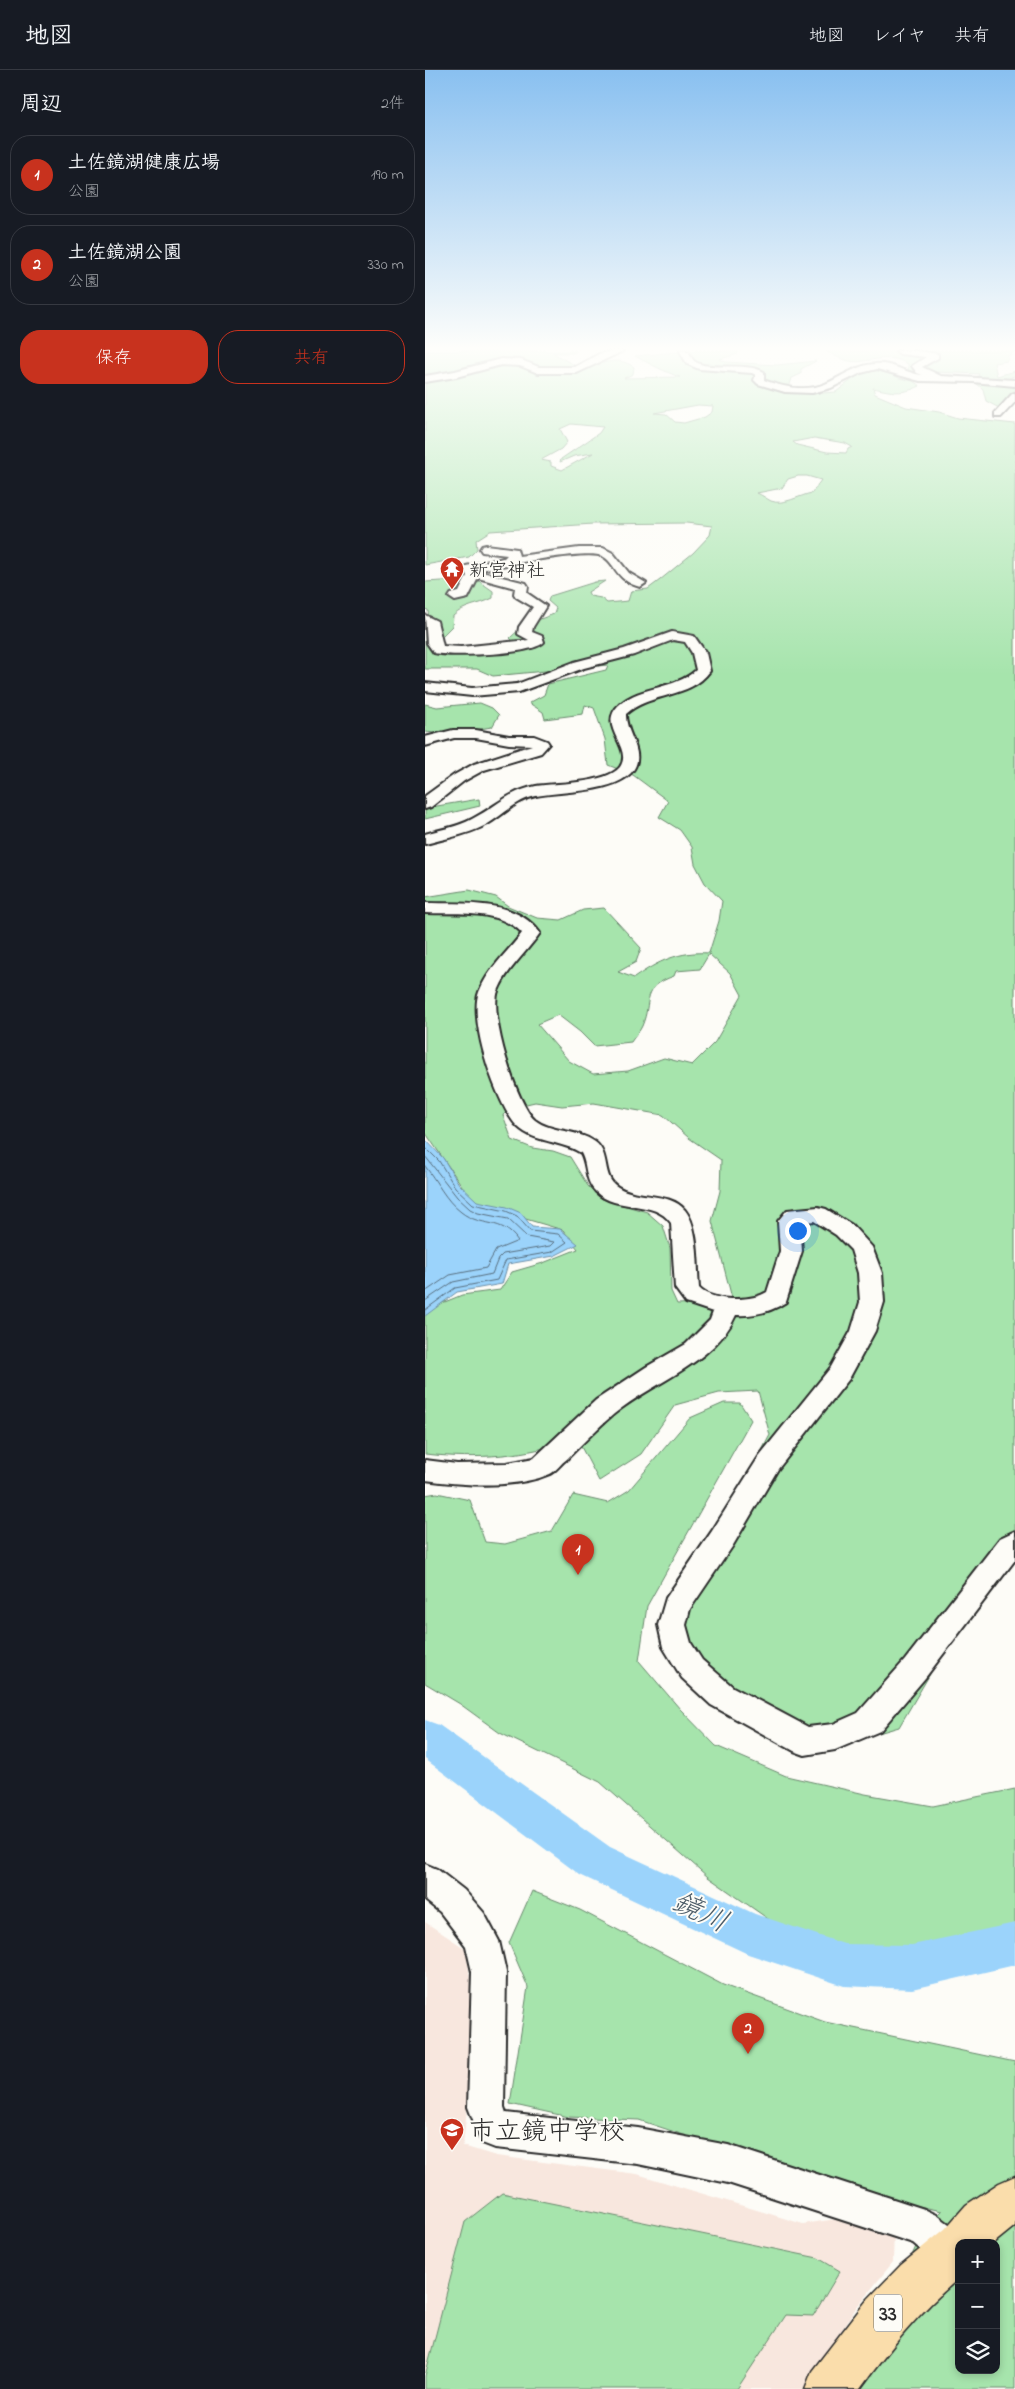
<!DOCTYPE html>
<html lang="ja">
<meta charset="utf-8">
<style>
:root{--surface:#171b24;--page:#20242c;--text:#f1f3f6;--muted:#9ea1a6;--line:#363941;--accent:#c8321e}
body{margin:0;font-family:"Indie Flower","Klee One",sans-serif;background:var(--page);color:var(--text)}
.controls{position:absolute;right:15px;bottom:15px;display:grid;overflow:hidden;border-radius:10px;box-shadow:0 2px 8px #0003}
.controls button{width:45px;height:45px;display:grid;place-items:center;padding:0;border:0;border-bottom:1px solid var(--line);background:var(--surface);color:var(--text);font:25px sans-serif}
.you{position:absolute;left:372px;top:1160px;width:18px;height:18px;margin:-12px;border:4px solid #fff;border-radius:50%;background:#1a73e8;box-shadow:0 0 0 8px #1a73e833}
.badge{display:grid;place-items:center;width:32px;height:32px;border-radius:50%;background:var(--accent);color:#fff;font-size:16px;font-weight:700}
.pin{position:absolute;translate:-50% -41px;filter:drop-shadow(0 1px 2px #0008)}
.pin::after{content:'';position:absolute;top:26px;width:18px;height:15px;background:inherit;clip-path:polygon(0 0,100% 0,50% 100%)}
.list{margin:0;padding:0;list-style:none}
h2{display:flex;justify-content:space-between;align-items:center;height:65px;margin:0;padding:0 20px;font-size:21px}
h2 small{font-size:16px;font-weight:400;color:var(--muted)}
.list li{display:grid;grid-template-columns:32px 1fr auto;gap:15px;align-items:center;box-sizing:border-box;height:80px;margin:0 10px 10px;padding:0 10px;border:1px solid var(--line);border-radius:20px}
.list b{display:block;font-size:19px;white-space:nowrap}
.list p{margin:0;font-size:16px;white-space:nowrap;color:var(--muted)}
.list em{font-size:16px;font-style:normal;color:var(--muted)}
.actions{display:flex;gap:10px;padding:15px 20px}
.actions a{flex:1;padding:11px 0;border:1px solid var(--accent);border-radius:20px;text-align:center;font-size:18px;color:var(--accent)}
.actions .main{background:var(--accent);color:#fff}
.icon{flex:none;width:28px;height:28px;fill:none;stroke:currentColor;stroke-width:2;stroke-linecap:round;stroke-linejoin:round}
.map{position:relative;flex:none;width:590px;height:2319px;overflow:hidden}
header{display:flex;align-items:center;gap:30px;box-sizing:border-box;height:70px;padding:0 25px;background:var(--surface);border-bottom:1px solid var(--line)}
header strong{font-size:24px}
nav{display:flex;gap:28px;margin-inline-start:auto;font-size:18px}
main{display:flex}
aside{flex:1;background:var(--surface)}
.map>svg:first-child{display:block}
</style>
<header>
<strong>地図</strong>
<nav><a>地図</a><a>レイヤ</a><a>共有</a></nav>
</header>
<main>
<aside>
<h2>周辺<small>2件</small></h2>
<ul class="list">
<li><span class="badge">1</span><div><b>土佐鏡湖健康広場</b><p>公園</p></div><em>190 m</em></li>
<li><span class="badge">2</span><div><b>土佐鏡湖公園</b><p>公園</p></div><em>330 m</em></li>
</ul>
<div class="actions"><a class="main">保存</a><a>共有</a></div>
</aside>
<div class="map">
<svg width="590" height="2319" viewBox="0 0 590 2319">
<rect width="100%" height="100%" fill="#fdfcf7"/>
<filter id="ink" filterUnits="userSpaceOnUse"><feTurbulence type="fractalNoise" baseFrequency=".02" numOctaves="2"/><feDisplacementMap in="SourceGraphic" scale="10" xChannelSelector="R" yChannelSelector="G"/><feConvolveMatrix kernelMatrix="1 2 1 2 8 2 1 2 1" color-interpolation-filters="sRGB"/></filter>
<g filter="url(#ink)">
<path fill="#f8e7de" d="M0 1852 41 1879 51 1954 38 2076 71 2086 212 2104 378 2154 438 2145 469 2162 468 2192 431 2238 379 2319H0Z"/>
<path fill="#a6e4ac" stroke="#68886c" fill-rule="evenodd" d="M0 281H151L149 283H128L158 300C176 294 192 285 209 297L208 304 199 308 255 307C242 303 223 293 210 286L263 281H312L313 284 295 289 301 292 352 295 391 291 376 299V304L367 308 364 318 385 324 411 322 442 298 458 299 474 308 488 311 495 316C476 325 468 322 448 318L450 324 481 337 514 342 533 348 590 354V1488L512 1565 505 1604 474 1657 409 1676 342 1668 287 1631 254 1582 258 1529 345 1365 333 1321 294 1323 250 1335 216 1384 174 1411 152 1369C99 1386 55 1390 0 1384V1240L37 1225 75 1220 87 1202 118 1193 153 1179 138 1160 43 1132 37 1116 0 1062V827L44 820 71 827 83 836 112 848 136 850 158 840 179 838 216 878 211 892 193 902 209 908C233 891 254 881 284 883L294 851 297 831 280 813 270 794 267 777 255 760 234 747 243 731 208 705 183 695 180 669 169 638 160 635 158 644 120 649 118 642 104 633 119 625 123 614 181 600 183 595 68 606 52 599H0V553L4 551 3 540 0 539V512L51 509 68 521V528C52 536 41 534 28 546L27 556 15 568 18 580 53 586 93 582 91 574 85 568 99 555 129 544 131 538 123 531 125 526 170 512 180 511 163 522 165 526 176 528 182 533 203 531 206 521 223 519 235 510 268 483 285 465 287 456 261 453 168 454 65 461 51 470 52 479 44 487 0 495ZM273 335 288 336 287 342 280 347 259 353 250 352 241 344 229 343ZM146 354 178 357 174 363 136 389 135 392 149 386 168 383 137 400 126 396V392L116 390 136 379 142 372 135 359ZM389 368 420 373 427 377 423 379 421 383 402 382 372 375 368 372ZM373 406H382L396 410 387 423C375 425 358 436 346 431 342 429 337 425 332 423L357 418 363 409ZM284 884 305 903 317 925 290 972 267 995 239 988 203 1001 168 1004 144 991 112 954 133 945 155 962 169 976 206 972C209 967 215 961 217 956 228 930 215 918 249 906L251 901 275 899ZM110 1032 137 1036 169 1033 238 1045 264 1068 296 1090 295 1121 287 1151 308 1232 252 1234 246 1221 245 1178 238 1156 222 1142 177 1129 163 1116 145 1087 128 1081 107 1078 87 1070 78 1045 88 1037Z
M401 281H590L583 286 582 291 569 293 572 306 590 301V306L586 307 585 312 590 313V327L579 331 580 337 576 339 561 331 558 319 550 312 554 304 487 301 483 300V294C467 285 455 289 438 291 425 294 411 287 401 281Z
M55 633 67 638 74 645 67 657 21 664 0 662V634L12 637Z
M54 729 55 736 0 749V738Z
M299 1333H315L326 1350 222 1536 214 1591 255 1639 291 1676 361 1706 440 1724 508 1736 590 1719V1873L516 1894 456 1895 349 1853 283 1807 175 1712 75 1663 35 1634 0 1613V1425L12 1423 45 1430 60 1472 80 1474 127 1461 148 1425 183 1433 204 1420 265 1348Z
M107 1821 155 1840 298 1915 400 1952 590 1992V2319H411L448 2275 499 2158 517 2141 432 2123 214 2050 144 2047 85 2034 103 1917 84 1873ZM534 2173H571V2300H534Z
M77 2123 393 2188 415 2201 388 2246 361 2245 312 2319H0V2306L40 2152Z"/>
<path fill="#9bd3fb" stroke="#6e90a8" d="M0 1069 18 1088 34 1114 52 1131 82 1137 96 1143 107 1157 135 1159 153 1174 129 1186 83 1194 77 1214 32 1222 0 1246Z"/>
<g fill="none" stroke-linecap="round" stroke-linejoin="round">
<path stroke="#586e7e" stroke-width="1" d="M0 1077 14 1091 30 1117 48 1134 81 1141 92 1146 105 1161 133 1164 142 1172 127 1182 81 1190 72 1210 30 1218 0 1240
M0 1086 32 1127 45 1139 53 1143 83 1149 102 1167 129 1172 125 1176 78 1184 73 1189 67 1204 28 1212 0 1231
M0 1096C12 1111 20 1130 36 1142 56 1158 77 1147 93 1171L71 1180 61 1198 25 1205 0 1222"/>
<path fill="#9bd3fb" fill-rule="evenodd" d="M0 1650 14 1655 185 1777 330 1844 419 1874 487 1875 590 1853V1895L487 1919 419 1916 323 1884 155 1805 0 1689Z"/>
<defs>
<path id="minor" d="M186 281H198L152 303H113L95 296 76 295 31 307 0 312V306L30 301 76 289 96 290 114 297H150L174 284Z
M255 281H263C265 284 267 289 269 291 284 302 320 291 339 302V310C357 317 381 322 400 314 417 307 431 295 450 294 467 292 481 304 498 305L492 303 487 296 501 287 475 284 471 281H491L513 284V288L497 297 516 306 590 310V316L548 312 495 311 452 299 436 303 406 318 387 323 360 322 333 314 329 310 331 305 327 303 274 299 262 294Z
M590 323V332L576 347H570V343L587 324Z
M61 475 92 479 94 486 154 478H178L188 483 204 503 221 513 215 517C189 510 191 492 177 486 162 479 73 496 53 501L101 513 103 516 102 523 121 536 108 557 107 562 117 566 119 572C108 585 27 587 9 583L2 573 0 545 12 551 18 576 36 577 104 570 93 564 94 557 108 537 91 527 89 524 90 518 53 508 43 528 30 531 24 527 26 524 34 522 42 506 39 499 41 496 79 488 82 485 57 482 55 479 57 476Z
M247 562 269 566 281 583 285 601C265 629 225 622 201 644 200 663 220 681 209 699 194 723 137 721 111 726 90 730 77 747 59 756 41 765 19 769 0 774V764C16 759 33 757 47 749 71 737 82 722 111 716 131 713 181 714 195 697 209 677 170 656 195 634 217 615 249 620 271 600L267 583 260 572 248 570 209 585 159 598 94 622 47 626 0 621V613L47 618 92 614 149 592 199 579Z
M28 660H51L84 666H109L122 671 124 674 116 683 59 700 39 711 6 737 0 739V726L29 705 49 694 107 675 84 674 51 668H29L0 676V667Z
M0 833C37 834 91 828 115 863 101 883 82 899 73 921 64 944 91 1034 110 1050 127 1063 152 1059 170 1072 186 1084 176 1107 193 1117 213 1130 244 1121 260 1140 274 1157 272 1195 274 1218 287 1232 327 1232 342 1222L355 1181 353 1151 362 1140 393 1137 401 1139 427 1155 447 1177 457 1203 459 1232 450 1261 424 1309 353 1399 307 1477 265 1539 261 1555 266 1573 277 1590 308 1617 383 1657 408 1654 433 1643 480 1590 575 1468 590 1461V1490L500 1608 455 1661 410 1680 380 1685 369 1681 286 1635 257 1608 238 1577 233 1555 241 1528 287 1461 335 1385 406 1297 426 1261 435 1232 433 1203 426 1180 411 1165 389 1151 375 1153 377 1181 361 1232C346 1242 329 1246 311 1245 290 1293 228 1312 189 1344 172 1358 157 1374 142 1389 136 1393 131 1401 125 1404 91 1419 36 1415 0 1410V1390L32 1394 82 1393 109 1388 171 1330 221 1297 261 1274 285 1250 288 1242 261 1233 250 1218 246 1153C230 1129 191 1142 171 1122 159 1110 163 1096 156 1083 138 1071 110 1073 93 1057 72 1037 43 950 54 922 63 899 82 883 97 863 74 839 31 844 0 843Z
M0 1794 12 1799 39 1820 59 1843 74 1871 81 1902 79 2037 81 2043 213 2058 303 2075 499 2139 512 2145 543 2168 544 2173H534V2199L529 2201 515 2196 488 2173 303 2113 213 2094 70 2078 57 2073 43 2037 47 1902 41 1876 15 1842 0 1830Z"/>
<path id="major" d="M590 2106V2156L569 2173H534V2208C493 2243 467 2276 435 2319H380L387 2301 442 2230 476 2195 520 2159 541 2135 574 2113Z"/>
</defs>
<use href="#minor" stroke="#2b2b2b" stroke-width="4"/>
<use href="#major" stroke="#2b2b2b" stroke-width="3"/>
<use href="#minor" fill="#fdfcf7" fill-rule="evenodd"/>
<use href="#major" fill="#faddab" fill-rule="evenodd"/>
</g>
</g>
<linearGradient id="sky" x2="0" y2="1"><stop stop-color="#89c0f0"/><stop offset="0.46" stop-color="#fefefb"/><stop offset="1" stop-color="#fefefb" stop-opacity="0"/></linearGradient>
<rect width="590" height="605" fill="url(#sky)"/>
<defs>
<symbol id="temple-pin" viewBox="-11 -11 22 30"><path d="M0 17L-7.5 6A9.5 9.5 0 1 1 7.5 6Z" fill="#c8321e" stroke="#fdfcf7"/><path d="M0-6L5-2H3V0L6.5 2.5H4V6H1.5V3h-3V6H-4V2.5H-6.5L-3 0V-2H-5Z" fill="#fff"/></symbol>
<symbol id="school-pin" viewBox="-11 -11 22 30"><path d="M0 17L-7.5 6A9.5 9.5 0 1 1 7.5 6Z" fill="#c8321e" stroke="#fdfcf7"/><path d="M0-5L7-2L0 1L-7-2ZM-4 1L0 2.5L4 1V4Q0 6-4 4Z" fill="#fff"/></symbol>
</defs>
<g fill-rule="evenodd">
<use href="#temple-pin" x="13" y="485" width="28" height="38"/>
<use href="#school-pin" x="13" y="2046" width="28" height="38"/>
</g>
<g text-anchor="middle" stroke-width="4" stroke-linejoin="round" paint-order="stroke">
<g font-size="19" fill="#2b2b2b" stroke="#fdfcf7" text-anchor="start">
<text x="44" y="506">新宮神社</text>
</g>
<rect fill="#fdfcf7" stroke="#6a6a68" stroke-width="1" x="449" y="2224.5" width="28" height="37" rx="4"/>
<g font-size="21" font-weight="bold" fill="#2b2b2b">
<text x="463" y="2250">33</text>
</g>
<g font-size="26" fill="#2b2b2b" stroke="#fdfcf7" text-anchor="start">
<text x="44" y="2069">市立鏡中学校</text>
</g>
<g font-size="29" font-style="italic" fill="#4d5d69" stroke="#fdfcf7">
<text transform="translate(276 1841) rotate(25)" y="10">鏡川</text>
</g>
</g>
</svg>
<div class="controls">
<button>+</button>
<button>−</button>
<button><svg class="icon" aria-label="layers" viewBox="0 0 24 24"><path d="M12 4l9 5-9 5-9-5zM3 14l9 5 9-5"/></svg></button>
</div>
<div class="you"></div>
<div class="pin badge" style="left:153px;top:1505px">1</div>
<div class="pin badge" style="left:323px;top:1984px">2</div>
</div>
</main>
